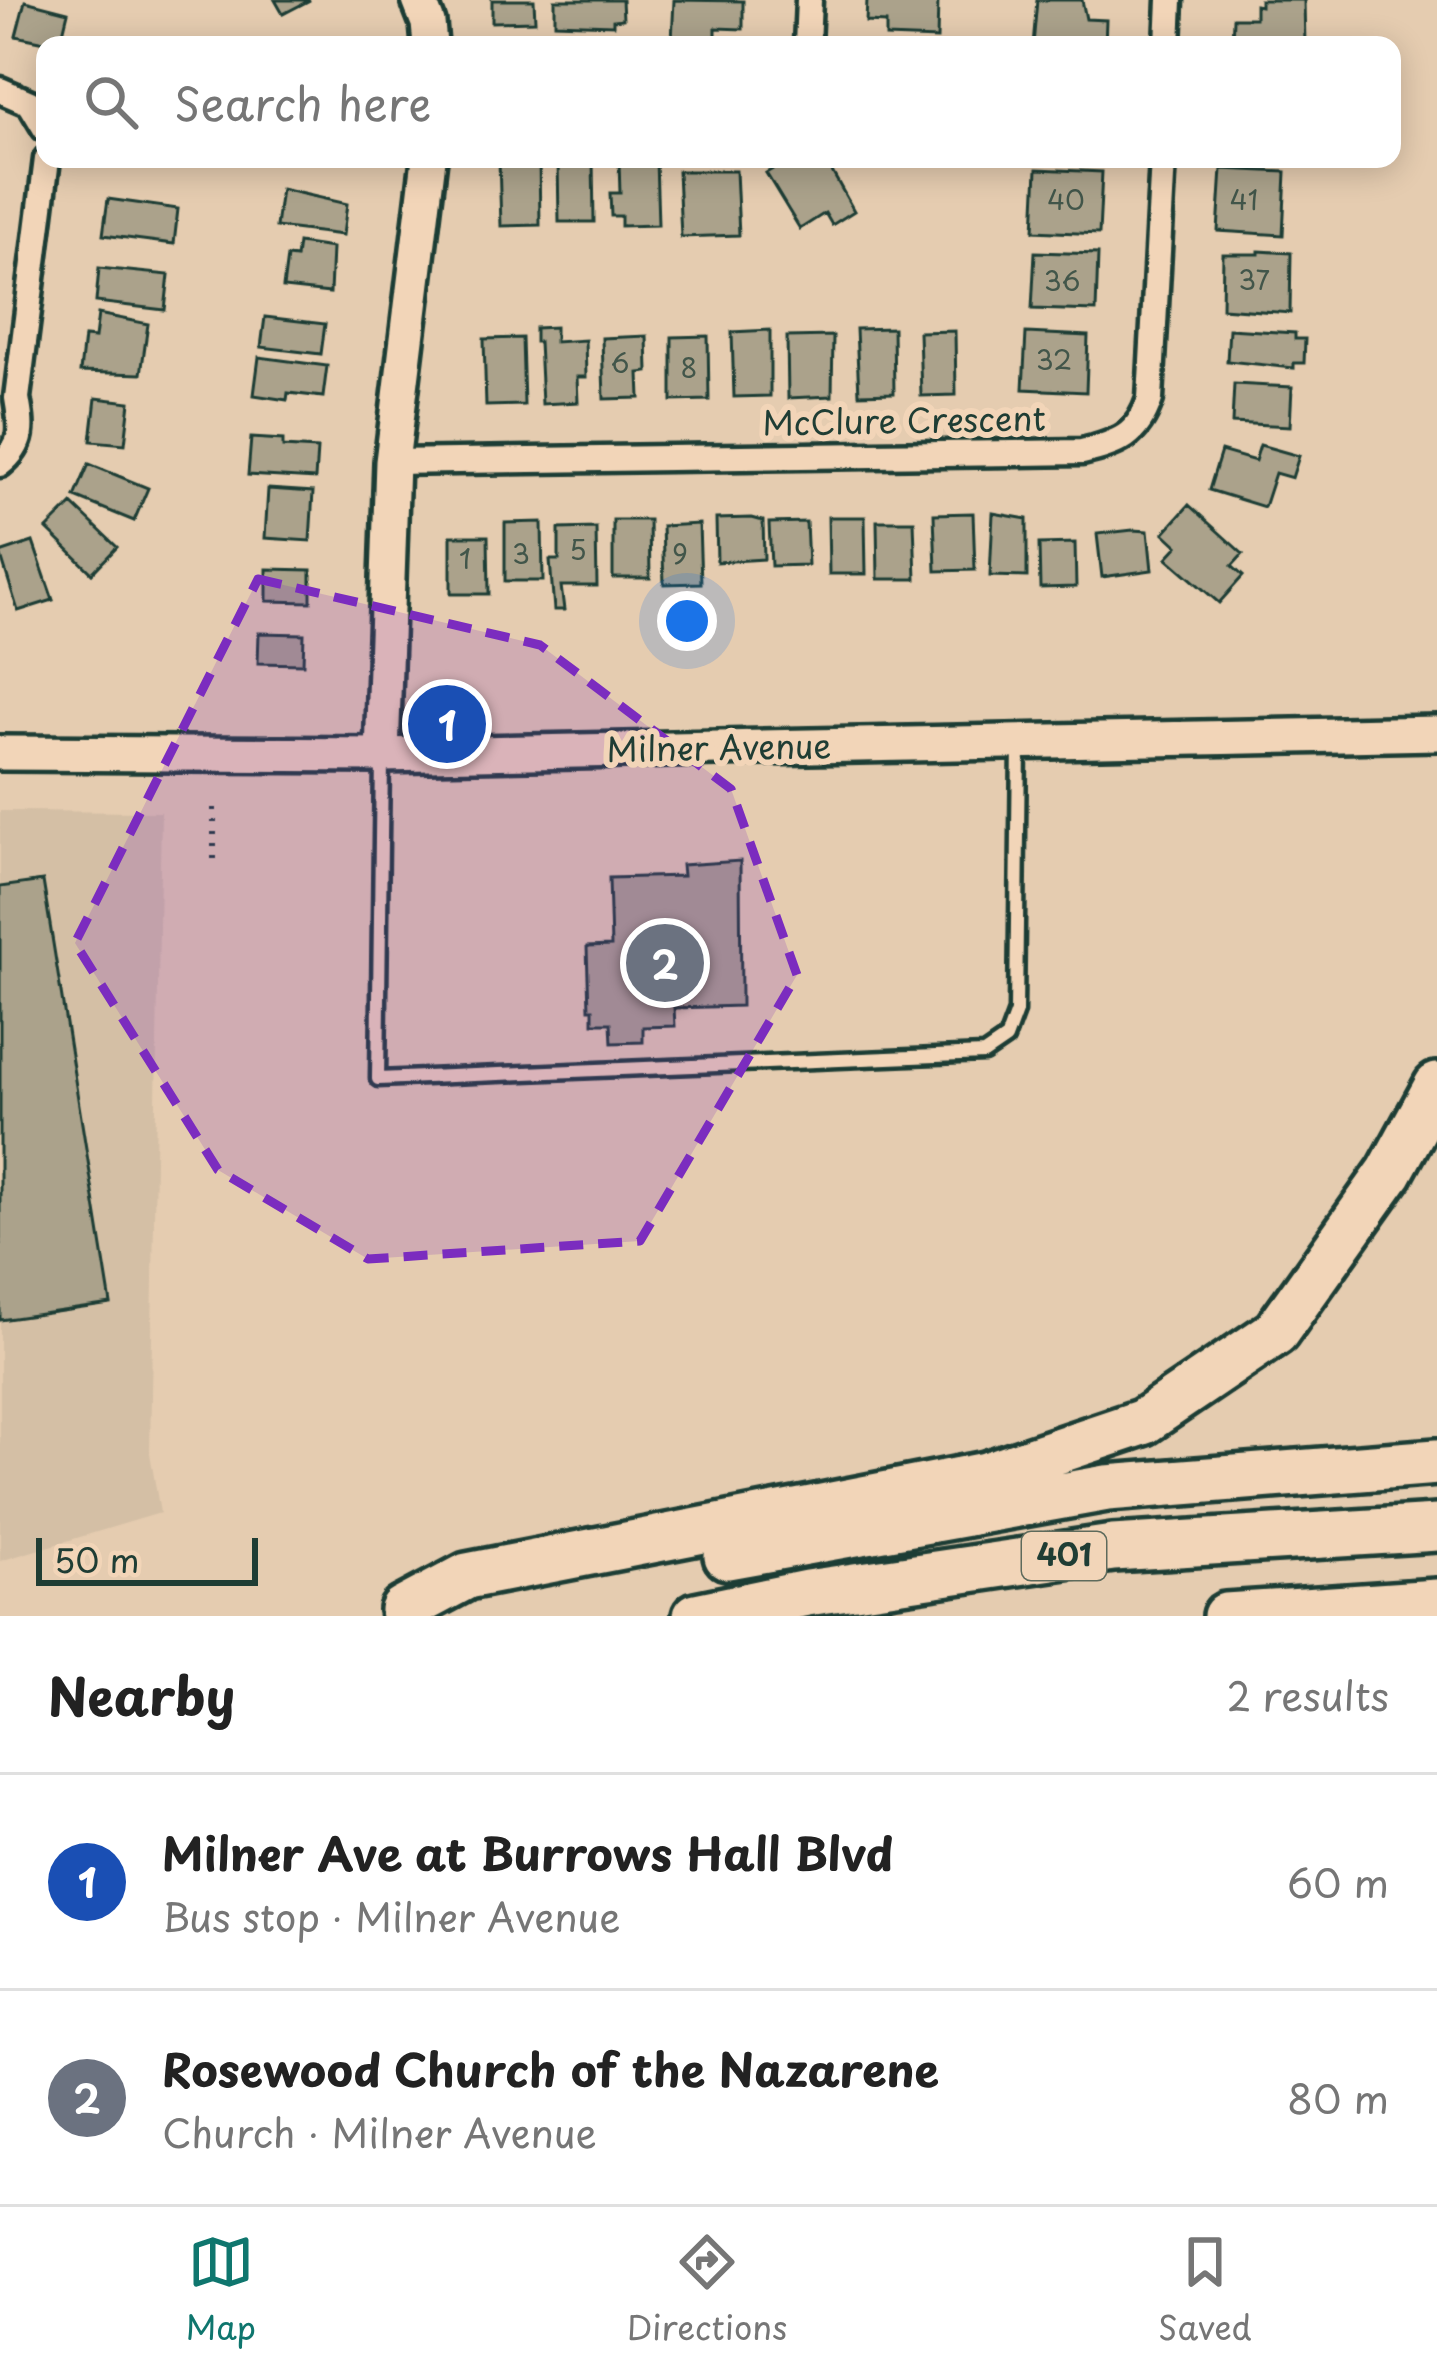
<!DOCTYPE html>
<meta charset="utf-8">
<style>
:root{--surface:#fff;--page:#f6f6f6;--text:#222;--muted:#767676;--line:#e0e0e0;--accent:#0f766e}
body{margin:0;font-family:"Playpen Sans",sans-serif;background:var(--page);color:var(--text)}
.scale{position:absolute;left:36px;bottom:30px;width:222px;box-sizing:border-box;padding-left:12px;border:6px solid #1f3d34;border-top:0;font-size:33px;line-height:42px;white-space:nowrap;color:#1f3d34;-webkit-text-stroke:9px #f2d5b8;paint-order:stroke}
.you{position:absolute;left:687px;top:621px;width:42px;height:42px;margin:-30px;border:9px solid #fff;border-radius:50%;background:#1a73e8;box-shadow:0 0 0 18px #1a73e833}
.badge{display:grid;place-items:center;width:78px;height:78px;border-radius:50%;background:var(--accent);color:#fff;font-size:39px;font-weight:700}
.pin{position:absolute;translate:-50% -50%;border:6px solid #fff;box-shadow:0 3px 12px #0006}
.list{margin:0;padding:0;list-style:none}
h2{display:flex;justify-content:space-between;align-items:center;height:156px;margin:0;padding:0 48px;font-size:51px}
h2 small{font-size:39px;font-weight:400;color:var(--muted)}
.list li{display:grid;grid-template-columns:78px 1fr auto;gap:36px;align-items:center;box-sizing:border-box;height:216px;padding:0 48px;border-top:3px solid var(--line)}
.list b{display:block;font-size:45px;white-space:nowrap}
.list p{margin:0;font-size:39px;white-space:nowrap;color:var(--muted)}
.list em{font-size:39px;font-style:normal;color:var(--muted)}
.icon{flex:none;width:66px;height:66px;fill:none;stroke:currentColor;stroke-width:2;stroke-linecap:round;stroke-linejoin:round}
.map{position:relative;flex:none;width:1437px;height:1616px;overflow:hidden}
.search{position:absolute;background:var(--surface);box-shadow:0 6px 30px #0003;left:36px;right:36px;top:36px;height:132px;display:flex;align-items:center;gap:30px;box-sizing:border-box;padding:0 42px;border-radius:24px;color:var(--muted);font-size:45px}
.sheet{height:588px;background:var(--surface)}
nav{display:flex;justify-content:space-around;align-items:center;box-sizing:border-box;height:168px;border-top:3px solid var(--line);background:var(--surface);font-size:33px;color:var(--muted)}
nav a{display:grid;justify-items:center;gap:6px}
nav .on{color:var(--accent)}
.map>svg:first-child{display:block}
</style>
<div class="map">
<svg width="1437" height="1616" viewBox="0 0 1437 1616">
<rect width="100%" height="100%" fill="#e5ccb0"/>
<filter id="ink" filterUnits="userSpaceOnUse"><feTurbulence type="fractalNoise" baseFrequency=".00833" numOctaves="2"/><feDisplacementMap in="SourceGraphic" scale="24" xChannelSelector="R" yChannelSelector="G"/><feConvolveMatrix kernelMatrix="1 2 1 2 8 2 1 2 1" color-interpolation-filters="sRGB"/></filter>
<g filter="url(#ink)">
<path fill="#d4bfa5" d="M0 811 161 812 150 1453 160 1513 0 1561Z"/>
<path fill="#aba28b" stroke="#1f3d34" stroke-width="3" d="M275 0H310L283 14Z
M492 0H534L535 21 492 22Z
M555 0H622L623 19 613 20V25L555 23Z
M674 0 743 1V29L716 28V42L672 41Z
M867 0H938L937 39 886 37V23L866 22Z
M1037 0H1082L1086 19 1106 20 1105 45H1033Z
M1260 0H1304L1305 45H1232L1233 18H1255V5L1260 6Z
M25 1 68 12 60 45 16 36Z
M539 159 540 225 501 226 499 160Z
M558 159H593L594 222H559Z
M790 159H825L854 211 832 225 825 213 800 229 766 173Z
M656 160 658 225 621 226V216H611L610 193H620L619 161Z
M1037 169 1102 172 1099 234 1034 231Z
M1222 169 1286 172 1283 235 1218 231Z
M678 171H736L739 235 681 237Z
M281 189 347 204 343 235 276 227Z
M108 199 178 209 174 244 103 235Z
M298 243 332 248 330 293 283 288 287 257 296 258Z
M1259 251 1291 253 1290 313 1222 308 1223 254H1259Z
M1035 252 1098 254 1096 311 1032 309Z
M99 268 169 275 165 310 96 302Z
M98 314 148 324 141 374 80 372 84 337 95 338Z
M265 317 325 324 321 354 261 347Z
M555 327V342L585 340 586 377H577L578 402 542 404 539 342H535V328Z
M893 328 894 393 859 394 856 329Z
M1229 329 1295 333V339H1305L1304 363H1294V368L1227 361Z
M770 330V396L734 397 732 332Z
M955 331 956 395 921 396 919 332Z
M1026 333 1088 336 1086 392 1023 389Z
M647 336 648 372 639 373 640 398 604 399 602 338Z
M708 336 709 400 672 401V337Z
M833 336 832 396 788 398 787 337Z
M522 338 524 405 486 406 484 339Z
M259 357 327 366 323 397 288 393 287 400 254 395Z
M1234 384 1292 387 1290 426 1232 423Z
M96 398 130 402 125 444 91 441Z
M251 438 283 440V447L317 449 315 479 248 475Z
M1260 445 1299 456 1292 478 1275 473 1264 507 1209 490 1221 451 1255 461Z
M89 464 148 488 134 521 75 497Z
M268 489 313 492 310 541 265 538Z
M72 504 117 547 92 573 47 529Z
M1189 505 1243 554 1232 566 1243 576 1219 603 1167 558 1178 546 1164 533Z
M973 513 975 570 936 571 934 514Z
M993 513 1027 519V577L990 576Z
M828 517H865L866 574H829Z
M752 518 763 521 764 559 717 562 716 519Z
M613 520H649L650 578H613Z
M877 521H914L916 579H878Z
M542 522 543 581H505V523Z
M806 522 808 565 771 566 769 523Z
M699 524 701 583 664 584 662 526Z
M596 528 597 586H561L564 610H554L550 560H559V529Z
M1133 530 1148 531 1152 570 1102 577 1097 534Z
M451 536H488L489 594H451Z
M33 542 53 600 18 611 0 553Z
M1075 543 1076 587 1040 588 1039 544Z
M267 569 311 570V602L267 601Z
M259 633 304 634 303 664 258 663Z
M740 861 741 1006 674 1008 675 1026 643 1027V1042L612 1043 611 1023H593V1009H589L587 947 611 946 609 878 683 876 682 865Z
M43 881 111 1304 0 1320V887Z"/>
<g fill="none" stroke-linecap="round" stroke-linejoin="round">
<defs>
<path id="lane" d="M382 759 378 1079 984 1054 1006 1039 1016 1012 1019 743"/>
<path id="street" d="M807 45 809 0
M1168 45 1170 0
M0 90 30 103 45 128
M392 462 1082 452C1119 443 1138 436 1150 399L1163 159
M0 464C25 444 22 427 17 398L47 159"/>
<path id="secondary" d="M419 0 428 23 430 45
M0 753 382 755 1437 733
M382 755 392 462 429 159"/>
<path id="highway" d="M727 1556 1107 1488 1437 1462
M403 1610 467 1576 986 1475 1143 1422 1276 1332 1390 1172 1437 1086
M696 1616 807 1593 1113 1548 1437 1528
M1226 1616 1437 1602"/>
</defs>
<use href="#lane" stroke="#1f3d34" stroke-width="21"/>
<use href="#street" stroke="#1f3d34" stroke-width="33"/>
<use href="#secondary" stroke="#1f3d34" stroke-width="42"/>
<use href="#highway" stroke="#1f3d34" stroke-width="54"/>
<path stroke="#1f3d34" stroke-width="6" stroke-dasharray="3 9" stroke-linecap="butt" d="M214 859V806"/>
<use href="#lane" stroke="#f2d5b8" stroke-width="12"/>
<use href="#street" stroke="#f2d5b8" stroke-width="24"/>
<use href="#secondary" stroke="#f2d5b8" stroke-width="33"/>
<use href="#highway" stroke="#f2d5b8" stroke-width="45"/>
</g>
</g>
<path fill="#7b2cbf" fill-opacity="0.2" stroke="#7b2cbf" stroke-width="9" stroke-dasharray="24 15" stroke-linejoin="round" d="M258 579 540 645 731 789 797 975 640 1241 368 1259 218 1170 75 943Z"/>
<g text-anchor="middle" stroke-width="12" stroke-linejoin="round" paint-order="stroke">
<g font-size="27" fill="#42564a">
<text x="1066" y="210">40</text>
<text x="1244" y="210">41</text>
<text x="1254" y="290">37</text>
<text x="1062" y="291">36</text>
<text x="1054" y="370">32</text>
<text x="620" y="373">6</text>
<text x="689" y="378">8</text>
<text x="578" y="560">5</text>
<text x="521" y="564">3</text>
<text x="680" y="564">9</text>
<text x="465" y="569">1</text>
</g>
<rect fill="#f2d5b8" stroke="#5e6b5c" stroke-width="3" x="1022" y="1532" width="84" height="48" rx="9"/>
<g font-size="30" font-weight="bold" fill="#1f3d34">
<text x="1064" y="1566">401</text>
</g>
<g font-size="33" fill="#1f3d34" stroke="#f2d5b8">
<text transform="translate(904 421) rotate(-1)" y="12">McClure Crescent</text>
<text transform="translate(719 748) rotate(-1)" y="12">Milner Avenue</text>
</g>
</g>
</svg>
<div class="scale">50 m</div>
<div class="you"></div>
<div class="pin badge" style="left:447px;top:724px;background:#1a4fb4">1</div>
<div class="pin badge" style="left:665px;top:963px;background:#6b7280">2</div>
<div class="search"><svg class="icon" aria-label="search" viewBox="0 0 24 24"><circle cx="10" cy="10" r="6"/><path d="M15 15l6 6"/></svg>Search here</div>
</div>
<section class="sheet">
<h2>Nearby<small>2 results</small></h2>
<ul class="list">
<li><span class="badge" style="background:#1a4fb4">1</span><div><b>Milner Ave at Burrows Hall Blvd</b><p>Bus stop · Milner Avenue</p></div><em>60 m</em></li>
<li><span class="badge" style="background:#6b7280">2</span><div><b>Rosewood Church of the Nazarene</b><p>Church · Milner Avenue</p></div><em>80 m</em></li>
</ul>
</section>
<nav>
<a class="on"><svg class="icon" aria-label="map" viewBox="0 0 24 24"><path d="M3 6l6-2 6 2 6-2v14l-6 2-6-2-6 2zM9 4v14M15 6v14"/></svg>Map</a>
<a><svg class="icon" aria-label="directions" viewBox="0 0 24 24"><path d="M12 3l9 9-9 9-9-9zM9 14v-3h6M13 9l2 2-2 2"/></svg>Directions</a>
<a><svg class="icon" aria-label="saved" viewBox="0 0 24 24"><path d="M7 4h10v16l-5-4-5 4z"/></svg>Saved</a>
</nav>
